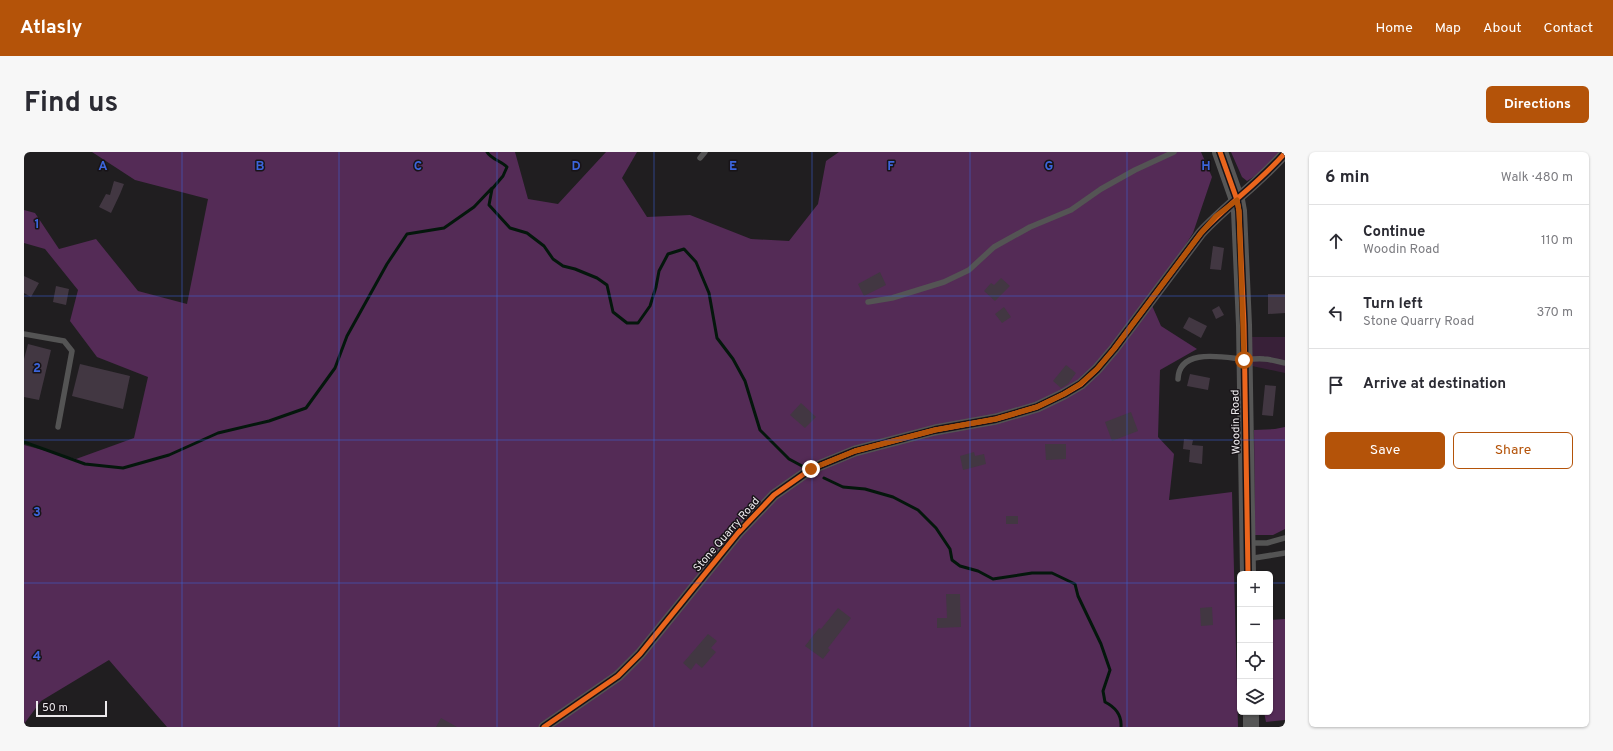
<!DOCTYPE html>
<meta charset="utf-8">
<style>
:root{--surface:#fff;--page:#f7f7f7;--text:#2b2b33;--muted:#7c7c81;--line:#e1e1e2;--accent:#b45309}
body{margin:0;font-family:Overpass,sans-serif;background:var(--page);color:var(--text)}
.controls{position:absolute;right:12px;bottom:12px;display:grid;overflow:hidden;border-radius:6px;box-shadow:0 1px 3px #0004}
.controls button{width:36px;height:36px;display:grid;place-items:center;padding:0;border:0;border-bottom:1px solid var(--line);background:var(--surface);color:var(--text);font:20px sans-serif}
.scale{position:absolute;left:12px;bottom:10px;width:71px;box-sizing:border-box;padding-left:4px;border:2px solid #ece9ec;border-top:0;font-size:11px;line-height:14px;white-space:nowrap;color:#ece9ec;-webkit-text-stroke:3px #181418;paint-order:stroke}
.stop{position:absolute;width:12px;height:12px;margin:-9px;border:3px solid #b45309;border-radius:50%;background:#fff}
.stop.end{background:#b45309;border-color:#fff;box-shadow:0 1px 4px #0008}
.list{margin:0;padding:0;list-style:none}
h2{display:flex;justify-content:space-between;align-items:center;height:52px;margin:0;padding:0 16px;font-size:17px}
h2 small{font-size:13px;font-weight:400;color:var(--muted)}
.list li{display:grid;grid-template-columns:26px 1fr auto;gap:12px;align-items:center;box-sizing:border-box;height:72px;padding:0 16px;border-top:1px solid var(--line)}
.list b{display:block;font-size:15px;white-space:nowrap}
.list p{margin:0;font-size:13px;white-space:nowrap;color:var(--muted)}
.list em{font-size:13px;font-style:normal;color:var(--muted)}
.actions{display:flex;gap:8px;padding:12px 16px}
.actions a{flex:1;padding:9px 0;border:1px solid var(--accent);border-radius:6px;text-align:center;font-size:14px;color:var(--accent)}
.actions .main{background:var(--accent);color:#fff}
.icon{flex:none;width:22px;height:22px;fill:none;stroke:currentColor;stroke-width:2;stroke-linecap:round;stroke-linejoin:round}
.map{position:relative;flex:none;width:1261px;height:575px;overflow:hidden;border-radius:6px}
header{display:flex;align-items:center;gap:24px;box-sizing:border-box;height:56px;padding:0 20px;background:var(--accent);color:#fff}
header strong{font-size:19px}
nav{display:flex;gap:22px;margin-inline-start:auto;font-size:14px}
.intro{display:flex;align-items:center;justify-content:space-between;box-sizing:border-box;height:96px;padding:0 24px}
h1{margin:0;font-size:28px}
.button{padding:10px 18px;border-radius:6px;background:var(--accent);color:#fff;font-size:14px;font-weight:700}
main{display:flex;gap:24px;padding:0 24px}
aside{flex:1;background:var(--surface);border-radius:6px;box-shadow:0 1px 3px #0004}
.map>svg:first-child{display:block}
</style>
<header>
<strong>Atlasly</strong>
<nav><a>Home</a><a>Map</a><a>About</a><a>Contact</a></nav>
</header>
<div class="intro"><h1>Find us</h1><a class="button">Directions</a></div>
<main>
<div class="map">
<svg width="1261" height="575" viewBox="0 0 1261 575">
<rect width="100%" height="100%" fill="#201e20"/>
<path fill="#382038" d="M1226 185H1261V221L1228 214Z"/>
<path fill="#542b56" d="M68 0H491L504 47 534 52 582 0H613L598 26 623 65 666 63 727 87 765 89 794 52 802 9 815 0H1177L1188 25 1169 81 1126 149 1137 174 1173 197 1136 218 1134 285 1150 302 1145 348 1208 340 1214 575H143L85 508 17 549 0 572V293L52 307 110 286 124 225 73 205 46 169 54 138 21 97 0 91V58L11 61 35 97 72 87 114 139 163 152 184 47 111 28Z
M1207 0H1257L1234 22 1223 29 1218 25Z
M1261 275V377L1249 383H1231L1230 278 1251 277Z
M1261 467V568L1242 570 1240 560H1246V468Z"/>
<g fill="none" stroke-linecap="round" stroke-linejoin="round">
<path stroke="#04170c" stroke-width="3" d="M463 0C467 7 477 9 483 15L479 24 468 37 465 53 486 76 503 81 520 94 529 107 539 114 551 117 573 126 583 133 589 160 603 171H614L626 154 632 135 635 119 644 102 660 97 672 110 685 141 693 186 709 207 721 229 736 278 765 307 778 314
M0 290 61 312 99 316 145 303 194 281 245 269 282 256 311 216 323 184 363 112 383 82 420 76 450 55 468 36
M800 326 819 335 841 337 869 345 894 358 912 376 926 397 928 408 936 414 954 419 969 427 1008 421H1028L1051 432 1054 444 1077 492 1086 518 1079 539 1081 550C1091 555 1098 562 1097 575"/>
</g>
<path fill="#423742" d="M90 29 100 32 96 42 87 61 75 55 82 42 86 43Z
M1189 94 1200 96 1197 118 1186 117Z
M856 120 862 133 840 144 834 132Z
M0 124 15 131 7 145 0 141Z
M977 126 986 134 971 149 960 139 967 131 970 133Z
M32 134 45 137 42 153 29 150Z
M1244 142H1261V161L1244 162Z
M1195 154 1200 163 1192 167 1188 158Z
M980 155 987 165 978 171 971 162Z
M1165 165 1183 174 1177 186 1159 176Z
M4 192 27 198 15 248 0 245V207Z
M56 212 106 224 99 257 48 244Z
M1042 213 1052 221 1044 232 1037 236 1029 229Z
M1166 222 1186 226 1184 238 1163 234Z
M1241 233 1252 234 1249 264 1238 263Z
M777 251 792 265 781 276 766 263Z
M1107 260 1114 279 1088 289 1081 270Z
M1160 287 1169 288 1168 293 1179 294 1178 312 1165 310 1166 298 1159 297Z
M1021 292H1042V307L1022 308Z
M950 300 951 304 960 302 962 312 939 318 936 304Z
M982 364H994V372H982Z
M922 442H936L937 475 913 476V466H923Z
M1188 455 1189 473 1177 474 1176 456Z
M814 456 827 466 804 496 806 498 799 507 781 494 795 476 797 477Z
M684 482 693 489 687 496 692 500 678 516 672 511 667 518 659 511Z
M417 566 433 575H412Z"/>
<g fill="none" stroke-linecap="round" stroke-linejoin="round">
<path stroke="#545454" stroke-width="5.5" d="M676 6 681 0
M844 150 868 146 920 130 945 118 970 95 1006 75 1047 58 1077 37 1111 18 1150 0
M0 182 40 189 48 199 34 275
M1154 227C1155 196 1198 205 1218 207 1225 208 1233 206 1240 207 1247 207 1254 210 1261 211
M1224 391H1243L1261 386
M1224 407 1261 401"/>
<path stroke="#545454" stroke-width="11" d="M520 575 594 524 616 502 714 381 750 343 787 317 831 299 911 278 972 267 1013 255 1040 242 1057 232 1073 217 1090 197 1177 81C1204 52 1235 31 1261 1"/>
<path stroke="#565656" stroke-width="16" d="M1196 0 1213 48 1215 59 1220 173 1224 422
M1227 560V575"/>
<defs>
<path id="cycleway" d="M1196 0 1213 48 1215 59 1220 173 1224 422
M520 575 594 524 616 502 714 381 750 343 787 317 831 299 911 278 972 267 1013 255 1040 242 1057 232 1073 217 1090 197 1177 81C1204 52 1235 31 1261 1"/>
</defs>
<use href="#cycleway" stroke="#181418" stroke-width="8"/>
<use href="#cycleway" stroke="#eb651d" stroke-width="5"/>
</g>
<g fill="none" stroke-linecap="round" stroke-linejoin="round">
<path stroke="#b45309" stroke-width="5" d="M787 317 831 299 911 278 972 267 1013 255 1040 242 1056 232 1073 217 1090 197 1177 81 1192 64 1213 48 1215 59 1220 208"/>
</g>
<path fill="none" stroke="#3c65db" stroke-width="1" stroke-opacity="0.55" d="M158 0V575M315 0V575M473 0V575M630 0V575M788 0V575M946 0V575M1103 0V575M0 144H1261M0 288H1261M0 431H1216M1246 431H1261"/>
<g text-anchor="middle" stroke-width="3" stroke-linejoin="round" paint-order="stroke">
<g font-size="11" fill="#ece9ec" stroke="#181418">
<text transform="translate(1211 270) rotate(-91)" y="4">Woodin Road</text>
<text transform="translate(702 382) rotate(-49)" y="4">Stone Quarry Road</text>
</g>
</g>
<g font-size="13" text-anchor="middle" font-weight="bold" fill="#3c65db" stroke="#181418" stroke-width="3" stroke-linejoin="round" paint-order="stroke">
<text x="79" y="18">A</text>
<text x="236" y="18">B</text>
<text x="394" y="18">C</text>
<text x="552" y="18">D</text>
<text x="709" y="18">E</text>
<text x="867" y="18">F</text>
<text x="1025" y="18">G</text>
<text x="1182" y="18">H</text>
<text x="13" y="76">1</text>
<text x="13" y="220">2</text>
<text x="13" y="364">3</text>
<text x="13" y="508">4</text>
</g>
</svg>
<div class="controls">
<button>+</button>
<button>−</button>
<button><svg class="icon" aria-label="locate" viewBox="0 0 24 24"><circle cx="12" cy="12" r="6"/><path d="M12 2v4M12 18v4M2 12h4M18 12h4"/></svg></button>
<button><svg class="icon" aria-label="layers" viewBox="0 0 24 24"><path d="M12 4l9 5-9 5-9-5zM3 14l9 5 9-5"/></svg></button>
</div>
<div class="scale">50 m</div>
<div class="stop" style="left:1220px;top:208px"></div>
<div class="stop end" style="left:787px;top:317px"></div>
</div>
<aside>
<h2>6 min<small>Walk · 480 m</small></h2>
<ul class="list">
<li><svg class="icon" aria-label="ahead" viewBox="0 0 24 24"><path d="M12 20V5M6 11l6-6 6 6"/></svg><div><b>Continue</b><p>Woodin Road</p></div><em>110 m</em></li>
<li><svg class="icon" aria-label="left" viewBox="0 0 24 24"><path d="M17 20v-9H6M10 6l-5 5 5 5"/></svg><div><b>Turn left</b><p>Stone Quarry Road</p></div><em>370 m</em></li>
<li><svg class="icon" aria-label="arrive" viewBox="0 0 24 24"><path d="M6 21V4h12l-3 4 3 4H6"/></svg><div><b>Arrive at destination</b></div></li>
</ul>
<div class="actions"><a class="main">Save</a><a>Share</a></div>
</aside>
</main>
